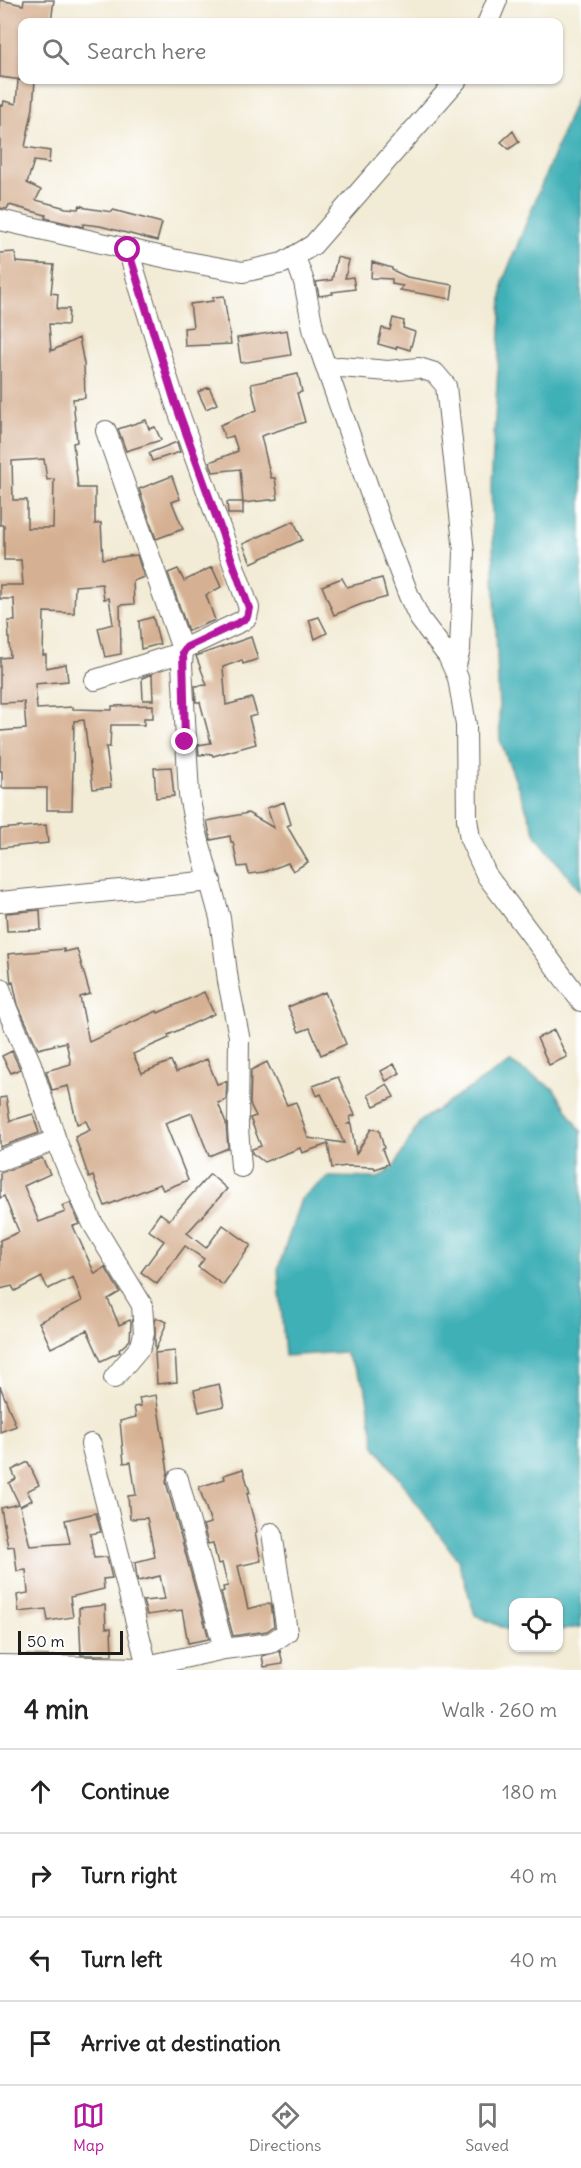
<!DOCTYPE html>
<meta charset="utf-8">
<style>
:root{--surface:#fff;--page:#f6f6f6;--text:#222;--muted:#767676;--line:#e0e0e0;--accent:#b5179e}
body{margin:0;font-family:Delius,sans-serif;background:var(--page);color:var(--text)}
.controls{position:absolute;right:18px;bottom:18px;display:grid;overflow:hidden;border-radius:12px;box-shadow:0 2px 4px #0004}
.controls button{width:54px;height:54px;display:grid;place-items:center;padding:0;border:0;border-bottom:2px solid var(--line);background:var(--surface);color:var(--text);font:30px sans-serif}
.scale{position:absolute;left:18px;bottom:15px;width:105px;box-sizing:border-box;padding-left:6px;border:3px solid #1c1c1c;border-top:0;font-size:16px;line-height:21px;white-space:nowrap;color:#1c1c1c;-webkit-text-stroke:4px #fff;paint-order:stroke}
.stop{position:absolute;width:18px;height:18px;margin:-14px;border:4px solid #b5179e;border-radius:50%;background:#fff}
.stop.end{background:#b5179e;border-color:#fff;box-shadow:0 2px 6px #0008}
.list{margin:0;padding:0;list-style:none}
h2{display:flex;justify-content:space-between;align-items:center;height:78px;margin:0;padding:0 24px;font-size:26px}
h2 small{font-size:20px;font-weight:400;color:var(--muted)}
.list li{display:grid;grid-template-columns:39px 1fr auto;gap:18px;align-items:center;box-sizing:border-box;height:84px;padding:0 24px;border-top:2px solid var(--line)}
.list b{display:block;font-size:22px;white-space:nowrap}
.list em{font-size:20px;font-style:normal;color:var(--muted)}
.icon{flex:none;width:33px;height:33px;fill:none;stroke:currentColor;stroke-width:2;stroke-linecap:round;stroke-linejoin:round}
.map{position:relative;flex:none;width:581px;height:1670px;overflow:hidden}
.search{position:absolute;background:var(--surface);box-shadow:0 2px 4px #0004;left:18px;right:18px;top:18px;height:66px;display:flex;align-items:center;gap:15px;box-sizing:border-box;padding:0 21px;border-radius:12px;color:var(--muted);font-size:22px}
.sheet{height:414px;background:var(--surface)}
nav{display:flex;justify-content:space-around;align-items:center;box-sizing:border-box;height:84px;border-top:2px solid var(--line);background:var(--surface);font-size:16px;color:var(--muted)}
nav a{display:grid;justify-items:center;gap:3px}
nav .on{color:var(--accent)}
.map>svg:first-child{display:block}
</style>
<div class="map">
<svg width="581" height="1670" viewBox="0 0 581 1670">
<rect width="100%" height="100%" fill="#fff"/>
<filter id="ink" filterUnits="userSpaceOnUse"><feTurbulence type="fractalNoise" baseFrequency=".0167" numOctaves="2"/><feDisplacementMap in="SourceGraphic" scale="12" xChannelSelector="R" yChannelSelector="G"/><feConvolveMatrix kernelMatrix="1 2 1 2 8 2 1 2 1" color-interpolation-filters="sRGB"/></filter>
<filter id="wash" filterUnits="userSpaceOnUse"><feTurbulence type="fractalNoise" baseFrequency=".008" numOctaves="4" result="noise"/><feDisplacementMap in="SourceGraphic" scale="24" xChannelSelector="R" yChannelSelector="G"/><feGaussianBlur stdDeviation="1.35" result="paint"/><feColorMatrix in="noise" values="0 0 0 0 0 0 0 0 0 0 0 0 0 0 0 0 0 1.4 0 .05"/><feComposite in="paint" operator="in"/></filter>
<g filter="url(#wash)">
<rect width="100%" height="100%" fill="#f2ebd5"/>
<path fill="#3fb0b7" stroke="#2e666a" stroke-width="1.5" d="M581 86V892L537 837 500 740 491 487 503 281Z
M510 1062 554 1089 581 1131V1627L559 1630 558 1602H514L513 1632 475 1615 458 1560 375 1446 365 1385 344 1352 285 1356 278 1269 301 1199 328 1177 378 1178 394 1167 420 1121Z"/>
<g id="blocks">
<path fill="#d6b092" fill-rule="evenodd" d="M0 0 23 5 24 0H54L51 22H22V80H35L33 108 25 147 50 151 49 163 34 161 27 183 41 190 36 200 66 208 78 209 80 205 86 208 112 212 113 210 162 223 157 241 100 226 83 224V227L45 218 46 215 9 205 7 209 0 208V105L3 106 4 101 16 104 18 80H22L0 77Z
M513 131 519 142 509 149 501 142Z
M15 252 16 262 54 265 51 293 58 294 57 309H69L68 325 49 324 51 351 79 338 84 364 85 398 73 399 77 442 73 443 78 488H95V524L101 523 103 559 137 555 144 577 133 581 134 604 120 605 121 654 105 657 98 628 113 624 109 598 104 599 102 584 75 586 74 613 44 612 43 655H46V668L66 664 68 681 35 684 37 709 73 707V709L112 710V706L153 705V718H144V725H111L110 747H106L111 787 93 789 84 720 74 721 72 810H47V788H2V771H0V731L26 729 24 702 0 703V658L10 657 8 621H15L14 599H0V585H23L21 560H4V525H0V253ZM44 459 47 480 54 479 53 528H27V500H13L12 461Z
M337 257 349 260 345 278 353 277 355 289 332 292 333 294 319 296 316 282 332 280Z
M372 262 392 268V270L407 277 453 285 451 299 400 290 403 286 392 284V279L371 278Z
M224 296 231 344 185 346 184 328 193 327 190 304 213 301V297Z
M393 318 404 321 403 328 415 332 410 350 397 346 396 349 378 344 382 328 390 330Z
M287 330 291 355 241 363 237 338Z
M298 374 302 392 297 393 305 422 261 436 271 478H275L278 499 243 503 240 469 213 472 211 466 210 462 238 451 233 436 225 438 220 425 257 410 251 384Z
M209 387 217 404 206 409 198 392Z
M146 420 149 429 155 427 161 440 126 451 118 429Z
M177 442 180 452 152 461 149 453Z
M172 476 180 499 172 502 183 529 156 539 139 489Z
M227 502H243V514H228Z
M294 521 302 540 251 563 243 544Z
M212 567 221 587 206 595 215 620 188 631 168 573 178 569 184 581Z
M342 578 347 587 382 578 387 597 362 604 334 615 322 586Z
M153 617 160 644 141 649 139 621Z
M319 617 327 633 315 639 309 620Z
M251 637 258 659 243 664 242 660 223 667 226 705 252 698 257 715 249 717 256 744 213 756 212 754 199 755 198 745 211 743 200 702H196L195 686 207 685 196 656Z
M152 674 153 700H143L142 678Z
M171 767 174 796 156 798 154 768Z
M284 802 291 824 287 826 308 862 293 871 288 863 264 872 249 874 247 866 238 867 233 842H231L230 836 211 840 207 821 248 813 274 828 267 808Z
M46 825 48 843 0 848V829Z
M40 910 41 930 7 931 6 913Z
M64 949V952L77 949 90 994 80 997 89 1042 157 1011 158 1013 204 992 214 1014 168 1035 169 1038 133 1054 142 1073 171 1061 176 1072 207 1059 217 1084 227 1081 226 1100 218 1103 226 1123 228 1148 209 1156 192 1113 165 1123 188 1180 163 1190 160 1184 105 1206 93 1176 89 1178 75 1137 90 1130 86 1121 77 1124 68 1086 52 1090 46 1071 71 1064 66 1042 38 1049 18 1005 13 982 11 983 8 954Z
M325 992 346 1044 321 1055 310 1028 299 1032 288 1007Z
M554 1030 567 1057 549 1065 537 1038Z
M12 1051 20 1069 11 1073 2 1056Z
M267 1062 287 1105 296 1102 308 1138 344 1143 321 1094 317 1096 313 1086 338 1077 355 1115 350 1117 351 1122 348 1124H351L356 1154 371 1129 379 1130 384 1148 382 1149 388 1164 375 1169 374 1167 347 1166 332 1168 328 1144 302 1153 300 1148 264 1162 252 1153V1149L261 1146 250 1118 256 1116 250 1104 251 1070Z
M394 1064 400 1073 386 1081 381 1071Z
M387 1084 394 1097 374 1106 368 1095Z
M6 1097 10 1121 33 1114 39 1133 0 1147V1098Z
M42 1158 50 1174 24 1186 39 1222 65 1212 62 1206 70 1203 80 1224 73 1226 95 1274 105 1267 120 1292 108 1299 119 1325 130 1320 131 1322 130 1340 119 1350 120 1352 101 1361 87 1330 51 1348 39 1322 82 1301 73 1277 48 1289 42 1277 15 1291 12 1286 0 1289V1240L19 1232 4 1196 0 1198V1173Z
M210 1174 227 1189 187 1233 206 1248 223 1225 251 1245 223 1285 198 1267 204 1259 185 1246 157 1284 141 1272 164 1241 148 1230 160 1213 169 1220Z
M157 1318 167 1322 155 1351V1321Z
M175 1351 177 1382 157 1384 155 1353Z
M219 1384 224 1406 199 1412 194 1390Z
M0 1386 16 1426 0 1432Z
M156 1395 168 1472 166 1482 209 1639 188 1643 182 1610 147 1615 143 1601 165 1599 160 1576 138 1581 137 1578 135 1562 155 1557 147 1518 130 1519 128 1496 136 1495 131 1462 124 1463 120 1421 136 1417 134 1407 141 1406 139 1398Z
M28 1462 39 1485 27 1491 32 1500 20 1506 30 1546 70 1543 65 1520 96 1513 101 1532 90 1534 94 1558 107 1557 112 1578 103 1579 104 1589 70 1597 73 1617 48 1621 46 1609 19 1612 17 1595 28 1593 26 1570 17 1571 14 1546 8 1547 1 1508 19 1504 9 1483 16 1479 12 1470Z
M243 1469 250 1493 247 1494 257 1532 255 1533 261 1561 238 1566 248 1609 271 1603 274 1626 267 1631 233 1636 221 1592 224 1591 223 1587 228 1586 222 1563 218 1564 213 1543 208 1544 203 1525 211 1523 199 1487 225 1479 224 1475Z
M105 1605 106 1628H111L112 1655H81L79 1608Z
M280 1651 283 1664 264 1667 262 1656Z"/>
</g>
</g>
<g filter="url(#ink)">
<use href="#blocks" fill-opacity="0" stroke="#67645d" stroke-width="1.5"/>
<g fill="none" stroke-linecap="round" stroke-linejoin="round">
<defs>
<path id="minor" d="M488 22 497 0
M0 220 172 259 243 272 283 263 313 245 457 80
M128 250 175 402 249 608 247 617 242 621 187 647 183 652 182 664 189 795 195 827 220 918 228 981 239 1036 238 1128 241 1167
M295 257 304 282 314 333 379 518 409 596 420 619 448 656 458 678 466 725 467 819 470 839 487 876 581 1001
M326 368 341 367 388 371 419 368 435 373 446 386 464 552 460 649 455 669
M95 680 183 652 106 431
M0 902 211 881
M0 988 7 1009 31 1064 56 1140 68 1170 93 1224 142 1305 144 1333 141 1346 114 1378
M0 1160 56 1140
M178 1479 224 1649
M0 1665 142 1668 143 1666H147L91 1444
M147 1666 224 1649 271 1643 287 1632 272 1533"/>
</defs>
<use href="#minor" stroke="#67645d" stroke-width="22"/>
<use href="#minor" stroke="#fff" stroke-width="20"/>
</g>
</g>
<g fill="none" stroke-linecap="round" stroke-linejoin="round" filter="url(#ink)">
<path stroke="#b5179e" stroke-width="8" d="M128 250 175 402 249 608 247 617 242 621 187 647 183 652 185 742"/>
</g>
</svg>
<div class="controls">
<button><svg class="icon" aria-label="locate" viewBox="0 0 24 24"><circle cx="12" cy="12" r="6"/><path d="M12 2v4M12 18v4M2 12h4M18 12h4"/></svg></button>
</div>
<div class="scale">50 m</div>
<div class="stop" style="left:128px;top:250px"></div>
<div class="stop end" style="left:185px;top:742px"></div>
<div class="search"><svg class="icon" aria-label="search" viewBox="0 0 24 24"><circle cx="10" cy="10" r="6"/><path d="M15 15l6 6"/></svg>Search here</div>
</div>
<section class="sheet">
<h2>4 min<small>Walk · 260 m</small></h2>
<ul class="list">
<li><svg class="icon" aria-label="ahead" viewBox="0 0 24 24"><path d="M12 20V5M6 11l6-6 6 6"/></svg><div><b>Continue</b></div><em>180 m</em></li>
<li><svg class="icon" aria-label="right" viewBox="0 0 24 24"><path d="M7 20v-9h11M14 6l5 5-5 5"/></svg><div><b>Turn right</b></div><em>40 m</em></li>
<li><svg class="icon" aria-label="left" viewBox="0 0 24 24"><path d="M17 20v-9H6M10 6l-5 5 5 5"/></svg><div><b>Turn left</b></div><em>40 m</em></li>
<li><svg class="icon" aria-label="arrive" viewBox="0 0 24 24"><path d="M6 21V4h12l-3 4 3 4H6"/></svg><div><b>Arrive at destination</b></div></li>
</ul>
</section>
<nav>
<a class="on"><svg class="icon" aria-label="map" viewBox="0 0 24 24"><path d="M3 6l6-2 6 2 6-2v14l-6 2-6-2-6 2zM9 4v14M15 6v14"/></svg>Map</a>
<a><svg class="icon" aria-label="directions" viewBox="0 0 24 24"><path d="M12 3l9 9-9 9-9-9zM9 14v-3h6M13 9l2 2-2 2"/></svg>Directions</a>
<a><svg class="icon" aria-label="saved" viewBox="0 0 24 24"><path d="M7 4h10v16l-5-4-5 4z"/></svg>Saved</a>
</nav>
